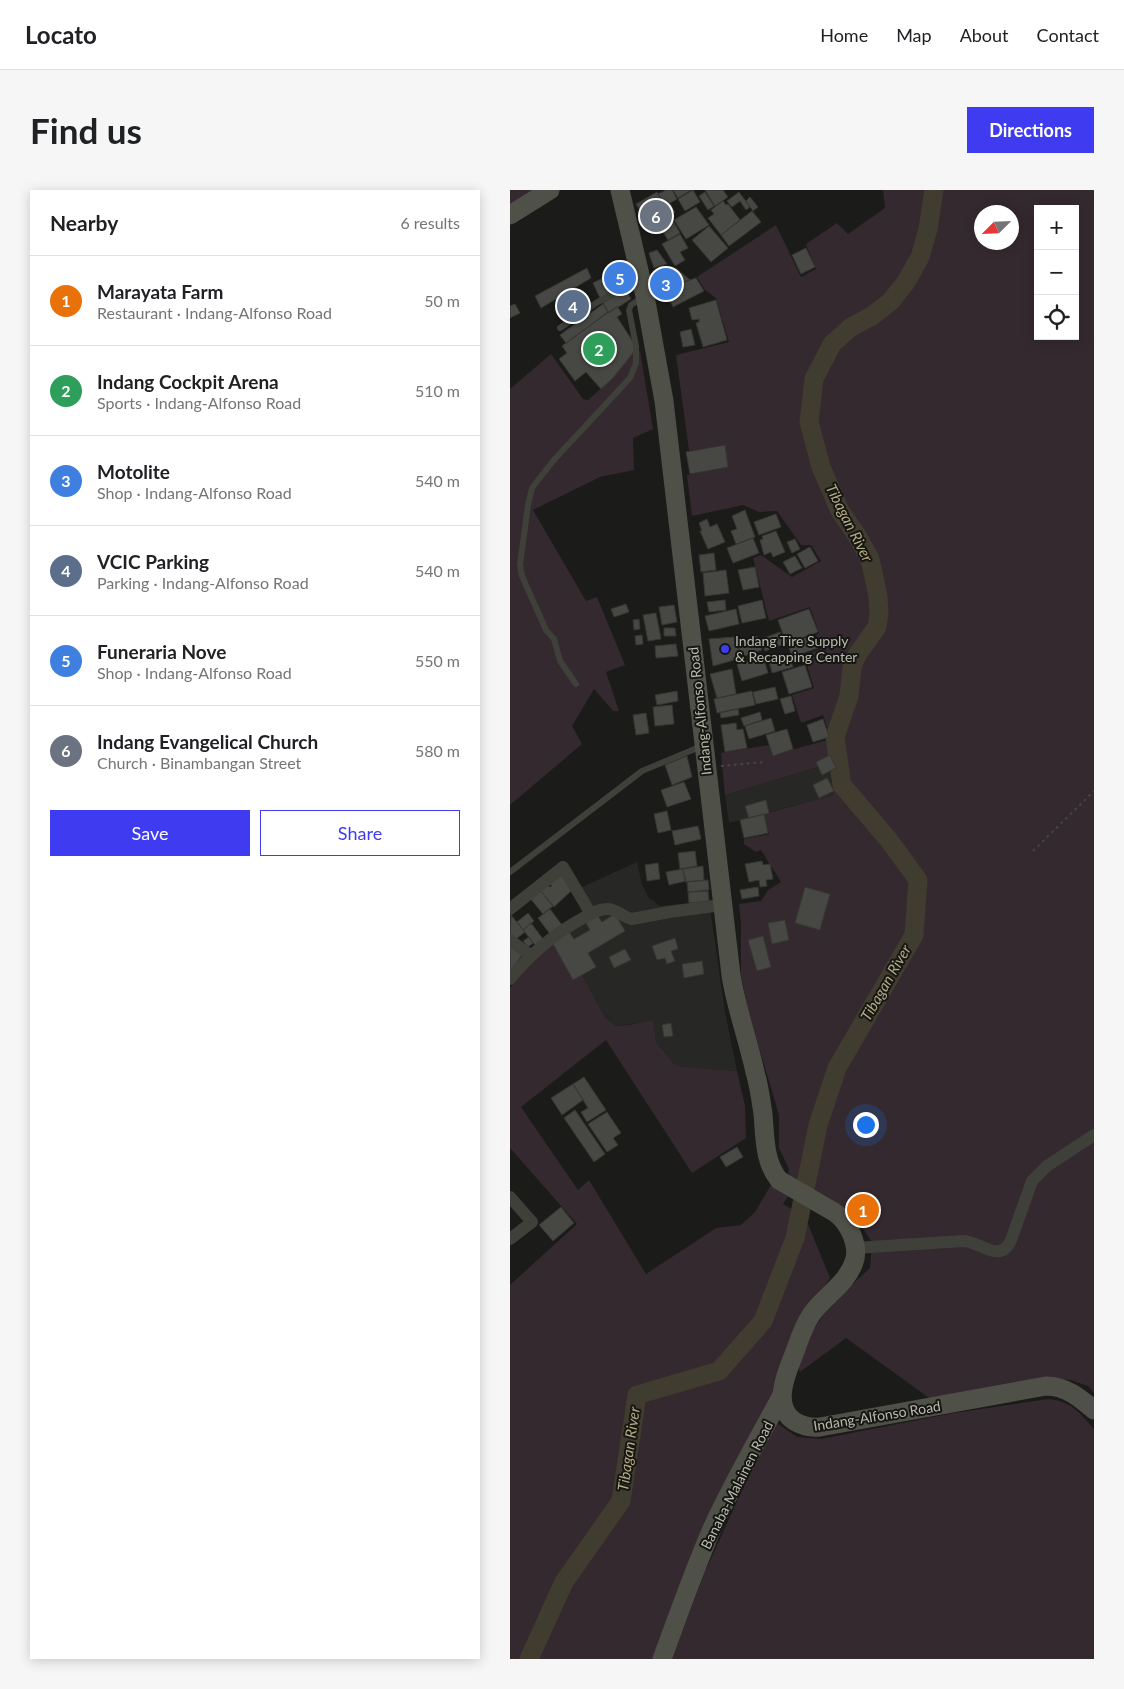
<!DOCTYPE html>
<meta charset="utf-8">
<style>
:root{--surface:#fff;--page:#f6f6f6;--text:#202124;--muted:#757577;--line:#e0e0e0;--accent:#3f3bf1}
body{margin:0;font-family:Lato,sans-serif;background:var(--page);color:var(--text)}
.controls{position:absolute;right:15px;top:15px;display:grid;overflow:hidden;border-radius:0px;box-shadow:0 2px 12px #0003}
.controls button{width:45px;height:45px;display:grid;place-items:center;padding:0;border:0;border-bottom:1px solid var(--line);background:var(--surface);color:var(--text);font:25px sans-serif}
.compass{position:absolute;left:464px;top:15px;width:45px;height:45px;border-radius:50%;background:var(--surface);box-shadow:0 2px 12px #0003;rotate:246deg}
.you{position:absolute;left:355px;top:934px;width:18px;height:18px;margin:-12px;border:4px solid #fff;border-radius:50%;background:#1a73e8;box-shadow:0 0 0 8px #1a73e833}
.badge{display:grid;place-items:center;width:32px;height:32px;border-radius:50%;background:var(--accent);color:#fff;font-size:16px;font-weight:700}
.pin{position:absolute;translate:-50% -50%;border:2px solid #fff;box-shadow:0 1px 5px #0006}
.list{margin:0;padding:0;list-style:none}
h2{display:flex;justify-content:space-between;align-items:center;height:65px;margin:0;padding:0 20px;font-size:21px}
h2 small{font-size:16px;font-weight:400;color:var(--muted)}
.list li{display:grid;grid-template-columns:32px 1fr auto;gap:15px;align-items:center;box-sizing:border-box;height:90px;padding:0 20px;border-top:1px solid var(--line)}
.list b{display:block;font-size:19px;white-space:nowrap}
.list p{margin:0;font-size:16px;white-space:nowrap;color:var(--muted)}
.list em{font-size:16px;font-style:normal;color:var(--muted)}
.actions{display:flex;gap:10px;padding:15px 20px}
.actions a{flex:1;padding:11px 0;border:1px solid var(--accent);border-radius:0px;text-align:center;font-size:18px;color:var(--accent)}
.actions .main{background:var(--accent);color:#fff}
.icon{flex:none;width:28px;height:28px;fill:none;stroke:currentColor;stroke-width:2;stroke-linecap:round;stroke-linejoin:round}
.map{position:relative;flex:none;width:584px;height:1469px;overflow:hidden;border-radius:0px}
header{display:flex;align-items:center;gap:30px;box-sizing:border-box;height:70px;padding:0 25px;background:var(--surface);border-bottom:1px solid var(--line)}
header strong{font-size:24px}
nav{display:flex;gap:28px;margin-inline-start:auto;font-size:18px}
.intro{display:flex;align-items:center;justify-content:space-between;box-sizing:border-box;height:120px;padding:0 30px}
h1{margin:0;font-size:35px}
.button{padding:12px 22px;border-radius:0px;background:var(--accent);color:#fff;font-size:18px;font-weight:700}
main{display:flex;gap:30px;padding:0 30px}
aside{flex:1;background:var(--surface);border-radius:0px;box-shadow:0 2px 12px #0003}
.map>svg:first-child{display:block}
</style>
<header>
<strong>Locato</strong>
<nav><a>Home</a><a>Map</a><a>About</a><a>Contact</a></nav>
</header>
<div class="intro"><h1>Find us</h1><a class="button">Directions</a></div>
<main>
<aside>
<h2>Nearby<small>6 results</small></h2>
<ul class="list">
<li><span class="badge" style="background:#e8710a">1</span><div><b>Marayata Farm</b><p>Restaurant · Indang-Alfonso Road</p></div><em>50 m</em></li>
<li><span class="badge" style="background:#2e9e5b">2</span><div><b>Indang Cockpit Arena</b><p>Sports · Indang-Alfonso Road</p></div><em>510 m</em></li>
<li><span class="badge" style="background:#3f7fe0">3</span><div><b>Motolite</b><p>Shop · Indang-Alfonso Road</p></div><em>540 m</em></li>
<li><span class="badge" style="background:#5c6f8a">4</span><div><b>VCIC Parking</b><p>Parking · Indang-Alfonso Road</p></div><em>540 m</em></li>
<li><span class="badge" style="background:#3f7fe0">5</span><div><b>Funeraria Nove</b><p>Shop · Indang-Alfonso Road</p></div><em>550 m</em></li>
<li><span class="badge" style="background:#6b7280">6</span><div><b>Indang Evangelical Church</b><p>Church · Binambangan Street</p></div><em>580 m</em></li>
</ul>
<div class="actions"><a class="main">Save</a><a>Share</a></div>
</aside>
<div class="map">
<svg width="584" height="1469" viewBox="0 0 584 1469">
<rect width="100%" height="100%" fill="#1b1b19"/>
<path fill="#272825" d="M320 565 328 570 323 605 219 633 215 605 308 577 306 572Z
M127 672 132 694 139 708 150 716 199 711 215 822 227 881 166 876 146 852 143 831 106 836 95 827 72 785 63 790 42 752 87 725 70 698Z"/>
<path fill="#34292f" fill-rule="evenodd" d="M0 0H25L0 16Z
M373 0H584V1203L578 1196 560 1190 533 1188 422 1210 336 1148 290 1182 286 1175 296 1151 320 1115 360 1078 362 1052 347 1030 324 1011 281 987 278 983 279 979 269 958V925L238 820 231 785V734L229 714 251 711 258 700 271 692 251 660 246 662 234 654V649L259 644 254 624 323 605 328 570 320 565 306 572 308 577 215 605 211 563 259 555 263 565 321 549 313 525 291 533 282 505 304 498 294 465 311 459 306 445 309 443 300 417 259 431 243 368 251 365 282 387 311 371 301 355H291L267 321 249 322 233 315 182 326 177 285 218 276 214 255 179 261 166 165 219 152 206 108 195 100 187 87 266 35 291 87 306 79 296 54 327 33 338 44 375 18ZM528 19H565V146H528ZM472 22H502V52H472Z
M130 161 143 239 123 248 124 280 90 287 23 320 76 411 87 407 115 475 96 482 109 521H103L84 499 62 536 72 554 0 615V199L41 164 73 209 78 210 103 188 123 163Z
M42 752 63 789 72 785 95 827 106 836 119 835 143 830 146 852 166 876 227 881 235 916 236 948 182 983 96 850 11 917 68 1000 79 990 136 1084 206 1038 231 1035 245 1022 261 995 280 1004 273 1014 290 1024 288 1031 298 1034 320 1088 285 1142 266 1203 144 1469H0V1095L67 1034 0 958V798L23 770Z
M538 1209C561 1211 569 1222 584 1239V1469H162L194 1384 254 1252 267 1233 287 1247 311 1249 444 1223Z"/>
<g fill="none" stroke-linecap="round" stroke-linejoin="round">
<path stroke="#403c2f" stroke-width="19" d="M19 1469 54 1392 111 1311 127 1205 209 1181 253 1131 285 1048 308 935 327 878 404 745 408 690 378 649 332 595 325 547 339 506 342 477 347 465 367 437 369 424 368 406 360 369 346 344 330 321 311 277 299 232 304 189 322 154 341 137 362 126 381 111 396 92 410 67 418 39 424 0"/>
</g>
<path fill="#474843" stroke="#363733" d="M156 0H162L167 9 160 13 165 22 160 25 148 4Z
M163 0H181L168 8Z
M183 0 190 12 175 21 168 9Z
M195 0H213L218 7 205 16Z
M147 2 154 15 133 25 126 14Z
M195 2 204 16 198 20 189 6Z
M229 2 240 17 236 20 230 11 222 17 217 11Z
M240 7 248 17 243 21 236 11Z
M213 11 216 15 218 14 230 30 211 45 198 28 204 24 201 20Z
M154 15 161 27 141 38 133 25Z
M186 17 199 35 176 49 164 30Z
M242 21 251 32 219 56 211 45Z
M163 31 170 43 158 50 151 39Z
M199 36 218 58 201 72 182 50Z
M170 44 178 58 170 62 175 70 165 76 152 54Z
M296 58 305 77 291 84 282 65Z
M147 60 157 74 144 78 139 63Z
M114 77 118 92 90 108 83 93Z
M77 78 81 88 31 118 25 106Z
M166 78 180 90 151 99 147 83Z
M186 88 194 101 163 117 155 98Z
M116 99 121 109 99 123 93 113Z
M206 110 217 150 193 157 186 133 189 132V129L182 130 179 118Z
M5 114 10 123 0 128V116Z
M93 114 98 122 56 153 50 145Z
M107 116 112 124 107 127 125 155 123 163 103 188 91 199 76 182 65 191 49 169 57 163 52 156Z
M181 139 185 155 173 157 170 142Z
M215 255 218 277 180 284 176 262Z
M235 320 245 347 226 354 221 341 227 339 222 326Z
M266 324 271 337 249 345 244 332Z
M197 329 200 337 207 334 215 352 198 359 190 341H192L189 333Z
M266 341 275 362 263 367 261 362 254 365 250 350 253 349 252 346Z
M243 348 249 363 223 373 217 358Z
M285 349 290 359 282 363 277 352Z
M300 357 308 371 295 378 287 364Z
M204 363 206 380 191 382 189 365Z
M285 366 292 378 280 384 273 372Z
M245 377 249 397 233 400 228 380Z
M216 380 219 403 195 406 193 383Z
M215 410 216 420 199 422 197 412Z
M252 410 256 428 232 433 228 416Z
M116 414 119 422 104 427 101 419Z
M164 415 167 432 152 435 149 417Z
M226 419 229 434 199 441 195 426Z
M299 419 308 442 276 453 268 430Z
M146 423 151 449 138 451 133 425Z
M129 429 130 439 124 440 123 430Z
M154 438H165L166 446H154Z
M270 442 274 454 255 461 251 449Z
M132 445 133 454 126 455 125 446Z
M304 445 308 458 282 467 278 454Z
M247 446 252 460 232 467 227 454Z
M224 447 231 468 203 476 199 449Z
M166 454 168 466 146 468 145 456Z
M279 465 283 477 262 483 259 471Z
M253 467 258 483 232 491 227 474Z
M295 475 302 497 279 504 272 482Z
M222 479 226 504 207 508 200 484Z
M265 497 268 509 246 514 243 502Z
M167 501 168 511 147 515 145 505Z
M242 501 245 515 207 523 204 509Z
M281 506 285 521 275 524 270 509Z
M162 515 164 534 145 536 143 517Z
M228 519 229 525 211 528 210 523Z
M250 522 252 530 234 536 231 528Z
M136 523 139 543 126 545 123 525Z
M261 528 265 541 239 549 235 536Z
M313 529 319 547 303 552 297 535Z
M226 533 227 540 233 539 237 558 215 562 211 535Z
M277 539 283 559 263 566 256 545Z
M320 565 326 578 312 585 306 572Z
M177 566 182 587 162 595 155 575Z
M317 588 324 601 309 608 303 595Z
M174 592 181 609 157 617 151 600Z
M256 610 259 623 239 628 235 616Z
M157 621 161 640 148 643 144 624Z
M254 624 258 643 234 648 230 630Z
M188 636 191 649 165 655 162 641Z
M185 661 187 676 170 679 168 663Z
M252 671 253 675 260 674 263 689 256 690 257 696 250 697 249 690 239 692 235 674Z
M148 673 150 689 137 691 135 675Z
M193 676 194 690 175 692 173 679Z
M173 679 176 691 159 695 156 682Z
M50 684 62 700 44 717 30 700 37 695 40 697 42 696 39 693Z
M198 690 199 700 178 702 177 692Z
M248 697 249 706 232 709 230 700Z
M295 697 320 704 310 740 285 733Z
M29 699 43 716 33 724 19 707Z
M198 701 199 711 179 713 178 702Z
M40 719 52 735 40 744 28 728Z
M18 723 24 731 13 740 7 732Z
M105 724 115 741 78 763 86 777 63 790 42 752 58 740 64 749 80 740 75 731 87 725 92 732Z
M1 725 15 742 6 749 0 746Z
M275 730 279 750 262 754 258 733Z
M21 733 33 749 25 755 13 740Z
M253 746 261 777 247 781 238 750Z
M19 747 23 753 18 757 13 751Z
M165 748 168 759 161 761 165 771 157 774 155 768 147 770 142 756Z
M0 756 12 765 1 780 0 779Z
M115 759 121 770 104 778 99 767Z
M192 771 194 784 174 788 172 774Z
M161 833 163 846 154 847 152 835Z
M74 887 96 920 77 932 71 922 78 918 63 894Z
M63 894 73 910 52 925 41 908Z
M65 920 95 964 84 972 54 928Z
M97 922 111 943 103 948 108 955 97 962 78 934Z
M227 957 233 967 216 977 210 967Z
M51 1017 64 1033 43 1051 29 1035Z"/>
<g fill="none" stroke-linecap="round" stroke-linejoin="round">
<path stroke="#474740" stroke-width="2" stroke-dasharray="2.5 4" stroke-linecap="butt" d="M211 576 254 572
M523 661 584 601"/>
<path stroke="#3f403a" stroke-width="6" d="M50 138 86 113 130 89
M66 494 50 471 44 449 36 440 12 386 10 375 18 315 22 298 43 271 120 188 126 173V156L119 120 121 115 133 107
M0 682 132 581 192 556"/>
<path stroke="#3f403a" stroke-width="12" d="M0 719 53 677 81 724
M0 750 20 765
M0 789C21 763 45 743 75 727 82 723 89 719 97 719 107 719 112 727 122 729L159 722 212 715
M0 1007 22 1032 0 1049
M345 1058 453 1051C470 1051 490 1075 501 1050L522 991 537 976 584 945"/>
<path stroke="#4f5048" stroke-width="19" d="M110 0 135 106 154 211 221 785C226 818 238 849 245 882 249 895 251 910 253 924 255 946 254 972 269 990L324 1022C338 1031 350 1055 344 1072 337 1094 313 1107 301 1125 293 1137 289 1151 284 1164 276 1184 262 1216 284 1231 292 1236 301 1238 310 1237L536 1196C556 1196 570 1208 584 1220
M0 25 40 0
M152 1469C168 1426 183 1383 201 1341 222 1294 248 1250 272 1205"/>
</g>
<circle fill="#3f3bf1" stroke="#161614" stroke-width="2" cx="215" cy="459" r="5"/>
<g text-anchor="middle" stroke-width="4" stroke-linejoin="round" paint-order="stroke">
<g font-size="14" fill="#babbac" stroke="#161614" text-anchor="start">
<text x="225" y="456">Indang Tire Supply<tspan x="225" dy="16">&amp; Recapping Center</tspan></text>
</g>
<g font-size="14" fill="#babbac" stroke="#161614">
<text transform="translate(190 521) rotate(-96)" y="5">Indang-Alfonso Road</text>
<text transform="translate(367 1226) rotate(-9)" y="5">Indang-Alfonso Road</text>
<text transform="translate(227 1295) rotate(-63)" y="5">Banaba-Malainen Road</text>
</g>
<g font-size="15" font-style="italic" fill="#b5ac83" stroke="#161614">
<text transform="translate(339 333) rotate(63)" y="5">Tibagan River</text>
<text transform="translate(376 793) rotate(-60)" y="5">Tibagan River</text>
<text transform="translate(119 1259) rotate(-82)" y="5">Tibagan River</text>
</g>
</g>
</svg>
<div class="controls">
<button>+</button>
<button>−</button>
<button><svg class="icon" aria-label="locate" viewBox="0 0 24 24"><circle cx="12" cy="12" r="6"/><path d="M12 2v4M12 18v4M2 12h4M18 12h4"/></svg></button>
</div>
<svg class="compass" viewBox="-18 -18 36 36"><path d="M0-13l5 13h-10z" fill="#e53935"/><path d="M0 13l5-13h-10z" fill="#757577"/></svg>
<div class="you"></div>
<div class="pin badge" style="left:353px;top:1020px;background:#e8710a">1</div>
<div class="pin badge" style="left:89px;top:159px;background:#2e9e5b">2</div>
<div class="pin badge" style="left:156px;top:94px;background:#3f7fe0">3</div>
<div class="pin badge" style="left:63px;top:116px;background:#5c6f8a">4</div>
<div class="pin badge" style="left:110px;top:88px;background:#3f7fe0">5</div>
<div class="pin badge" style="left:146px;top:26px;background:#6b7280">6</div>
</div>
</main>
